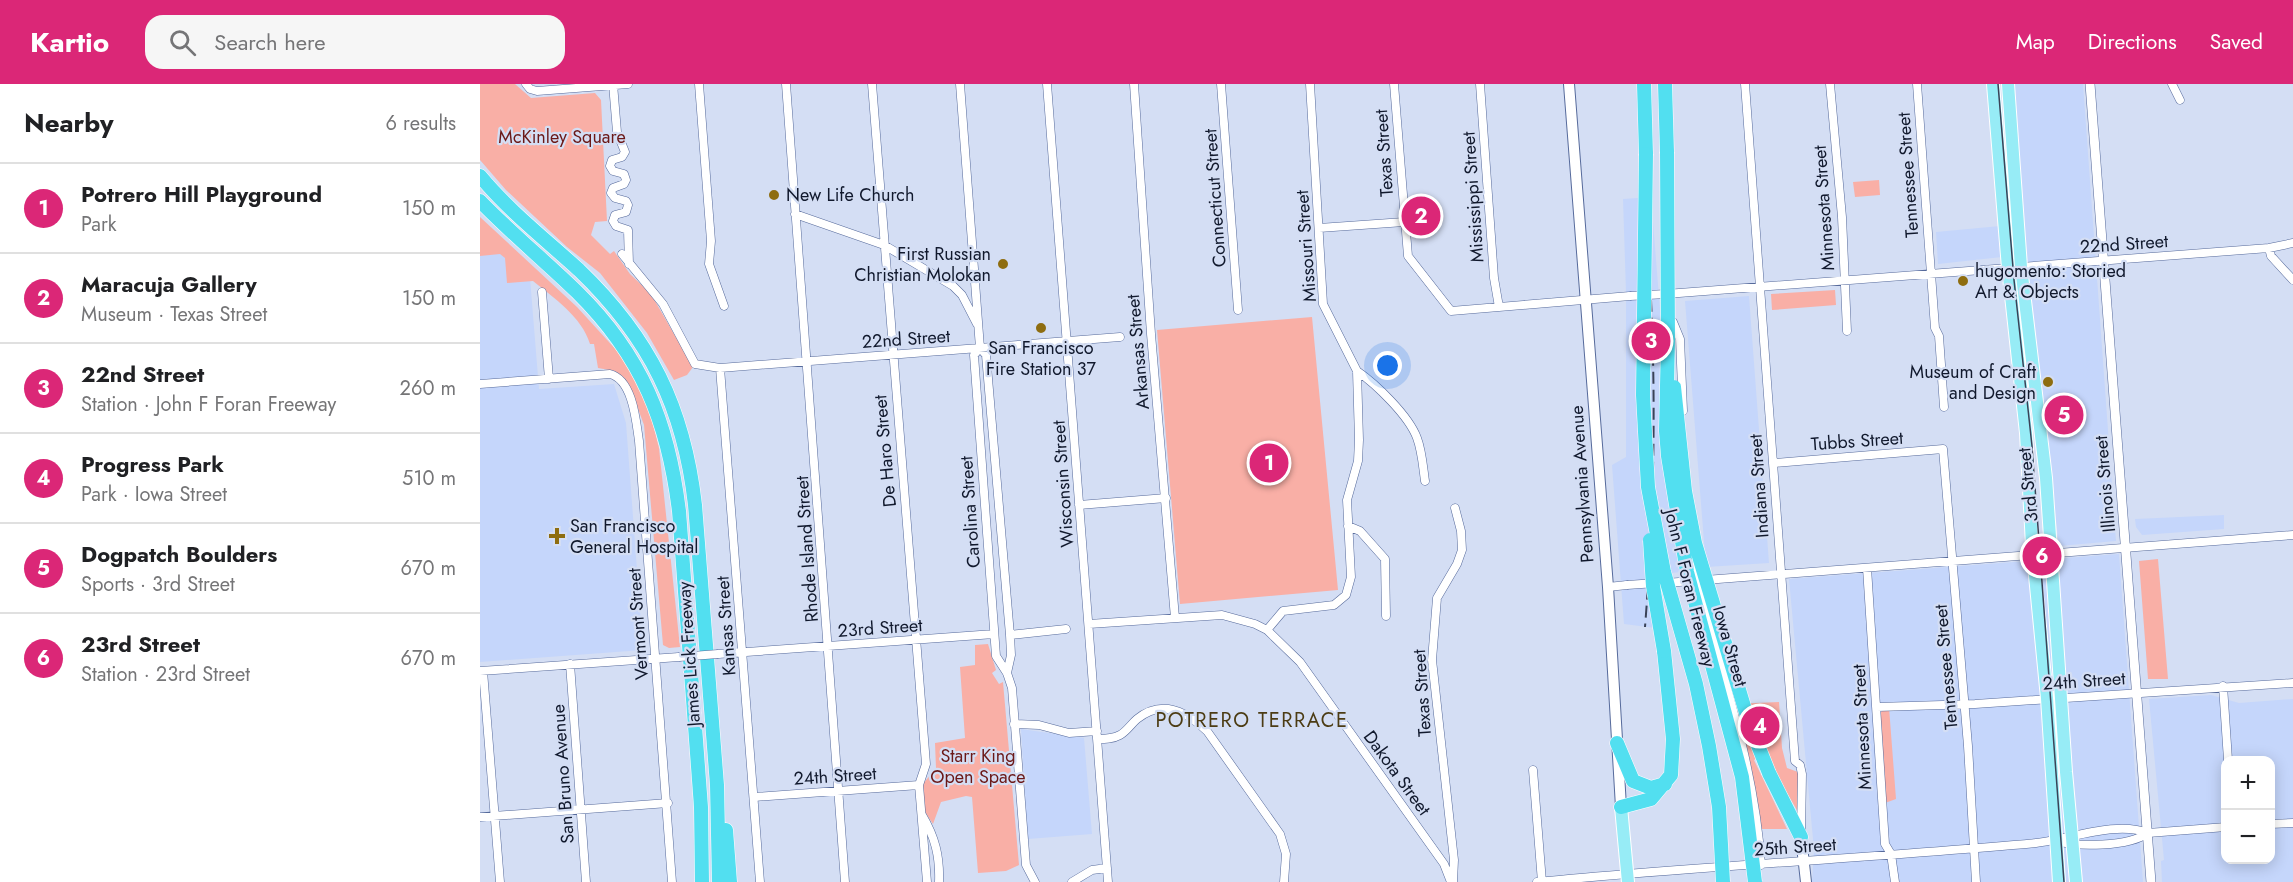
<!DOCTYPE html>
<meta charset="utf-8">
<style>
:root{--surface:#fff;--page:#f6f6f6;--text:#202124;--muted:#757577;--line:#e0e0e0;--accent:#db2777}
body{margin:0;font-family:Jost,sans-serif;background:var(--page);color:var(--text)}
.controls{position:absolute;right:18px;bottom:18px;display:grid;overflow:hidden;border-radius:12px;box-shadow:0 3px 15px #0003}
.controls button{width:54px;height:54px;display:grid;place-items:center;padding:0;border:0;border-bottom:2px solid var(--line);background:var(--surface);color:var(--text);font:30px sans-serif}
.you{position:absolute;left:908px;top:282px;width:21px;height:21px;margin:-15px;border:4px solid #fff;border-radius:50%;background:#1a73e8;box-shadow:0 0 0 9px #1a73e833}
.badge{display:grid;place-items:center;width:39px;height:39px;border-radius:50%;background:var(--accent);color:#fff;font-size:20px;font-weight:700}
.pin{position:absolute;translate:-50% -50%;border:3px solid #fff;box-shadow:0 2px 6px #0006}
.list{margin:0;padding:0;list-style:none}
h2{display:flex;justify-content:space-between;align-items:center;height:78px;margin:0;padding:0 24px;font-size:26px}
h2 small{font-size:20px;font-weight:400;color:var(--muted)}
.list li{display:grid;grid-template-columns:39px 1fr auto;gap:18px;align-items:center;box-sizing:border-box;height:90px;padding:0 24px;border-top:2px solid var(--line)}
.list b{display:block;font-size:22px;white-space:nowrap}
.list p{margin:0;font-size:20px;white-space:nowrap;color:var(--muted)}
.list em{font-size:20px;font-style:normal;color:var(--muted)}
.icon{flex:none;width:33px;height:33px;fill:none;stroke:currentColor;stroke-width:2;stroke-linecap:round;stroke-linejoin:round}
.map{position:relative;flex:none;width:1813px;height:798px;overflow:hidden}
header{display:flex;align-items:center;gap:36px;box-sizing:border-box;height:84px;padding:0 30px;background:var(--accent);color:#fff}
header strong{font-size:28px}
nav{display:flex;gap:33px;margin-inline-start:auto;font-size:21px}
.search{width:420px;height:54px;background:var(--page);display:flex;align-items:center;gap:15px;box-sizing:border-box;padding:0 21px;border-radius:18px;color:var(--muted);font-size:22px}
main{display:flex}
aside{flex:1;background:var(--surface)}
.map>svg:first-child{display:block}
</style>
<header>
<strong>Kartio</strong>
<div class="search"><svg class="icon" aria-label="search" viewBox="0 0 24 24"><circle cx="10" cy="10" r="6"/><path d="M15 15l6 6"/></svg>Search here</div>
<nav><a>Map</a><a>Directions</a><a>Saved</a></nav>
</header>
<main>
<aside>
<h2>Nearby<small>6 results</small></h2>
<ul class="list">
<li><span class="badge">1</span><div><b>Potrero Hill Playground</b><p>Park</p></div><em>150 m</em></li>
<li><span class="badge">2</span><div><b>Maracuja Gallery</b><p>Museum · Texas Street</p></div><em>150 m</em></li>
<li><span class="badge">3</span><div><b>22nd Street</b><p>Station · John F Foran Freeway</p></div><em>260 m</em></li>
<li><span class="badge">4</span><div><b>Progress Park</b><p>Park · Iowa Street</p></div><em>510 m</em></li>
<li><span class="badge">5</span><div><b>Dogpatch Boulders</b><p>Sports · 3rd Street</p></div><em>670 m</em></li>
<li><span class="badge">6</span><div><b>23rd Street</b><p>Station · 23rd Street</p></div><em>670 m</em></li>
</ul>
</aside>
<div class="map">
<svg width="1813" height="798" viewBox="0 0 1813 798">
<rect width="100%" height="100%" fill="#d4def4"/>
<path fill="#c5d6fb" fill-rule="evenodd" d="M1533 0H1603L1636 457 1579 462 1546 181Z
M1171 113 1201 488 1180 490 1175 544 1144 540 1132 381 1146 373V208L1143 115Z
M1520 142 1522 173 1458 180 1456 148Z
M0 143 50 194 59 305 134 300 146 339 163 566 0 578Z
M1269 212 1289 479 1226 483 1205 217Z
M1744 431V445L1662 451 1656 443 1655 435Z
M1639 470 1663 798H1332L1334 766 1309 495Z
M1731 611 1759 619 1813 615V798H1682L1681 777 1684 776 1669 615ZM1746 676H1790V776H1746Z
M541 645 604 654 612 750 548 755Z"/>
<path fill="#f9afa6" d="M0 0H35L51 14 115 9 121 16 127 137 115 138 111 151 130 170 134 167 150 190 171 210 213 283 207 291 194 296 167 249 120 189 87 163 26 106 0 76Z
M1399 96 1400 111 1375 113 1373 98Z
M0 133 97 223 139 269 165 309 179 364 200 563 189 564 183 561 164 341 150 303 135 287 118 284 114 260H110C102 233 74 214 53 197L27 199 25 174 20 170 0 172Z
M1355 206 1356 221 1292 226 1291 210Z
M832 233 858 506 700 520 677 246Z
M1678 475 1688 595H1668L1659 477Z
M508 560 516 586 512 589 519 600 523 598 539 781 526 787 498 789 492 713 486 712 461 718 453 740 445 728 442 701 456 684 455 659 485 654 480 583 495 581V561Z
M1299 618 1302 664 1307 684 1318 688V728L1284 669 1274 676 1307 745H1278L1253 620Z
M1409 623 1416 715 1405 719 1399 629Z"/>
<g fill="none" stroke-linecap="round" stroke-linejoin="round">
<defs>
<path id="minor" d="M46 0 50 5 57 7 148 0
M133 0 137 48 145 68 142 73 132 76 130 82 133 87 144 90 146 96 144 100 133 104 131 109 135 114 146 117 148 121 146 128 135 131 133 137 136 142 148 146 149 180
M219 0 231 157 229 180 244 222
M306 0 365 798
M392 0 446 680 439 701 447 798
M480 0 500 264 506 271 530 551 531 571 527 589
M567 0 628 798
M654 0 671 250 695 534
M741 0 758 226
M914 0 928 172 971 227 1150 212
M1000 0 1014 194 1019 223
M1265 0 1315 677 1320 681 1322 690 1321 749
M1350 0 1362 133 1367 247
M1437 0 1455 244 1459 252 1464 323
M1692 0 1700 16
M315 130 404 161 473 202 482 211 497 240
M839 144 924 138
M1789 164 1791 172 1813 196
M142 170 183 220 215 280 240 284 640 253
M62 208 69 295
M1186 210 1789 164 1813 159
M1193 238 1200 255 1203 327
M500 264 494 271 516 572 527 589 532 604 546 781 555 798
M240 284 280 798
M877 287C896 300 929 332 937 354 942 367 943 383 945 397
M0 300 130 290C153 296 156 337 159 357L192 798
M1294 379 1463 365 1488 662 1496 798
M599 421 686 414
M868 442 880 447 905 475 906 532
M1213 472 1216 496C1242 590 1275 683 1281 781
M1387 484 1405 760 1411 770 1415 798
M1186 499 1813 451
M1128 503 1147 501
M609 540 742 531 775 540 787 546 820 578 964 780 971 798
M787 546 803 527 854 521 866 511 871 493 867 416 878 377 879 356 877 287 843 220 830 0
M530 551 586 545
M238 570 514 550
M90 580 106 798
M0 587 199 573
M3 587 20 798
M1743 602 1748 676
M1397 623 1495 620 1813 599
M534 640 559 641 589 649 617 647
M617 655C625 655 633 655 640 651 647 647 651 640 657 635 682 615 706 627 727 647L800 750 806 770 804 798
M1053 686 1062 798
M274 713 439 701
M442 731C455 753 460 772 459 798
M0 733 188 719
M1790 740 1813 739
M1575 757C1598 763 1648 763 1668 749
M592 798 612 786 627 784
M973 798 974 776 952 576 957 514 977 480 982 466 981 447 975 424
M1057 798C1223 782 1390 774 1556 759 1588 756 1636 736 1668 749L1746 743"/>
<path id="tertiary" d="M1610 0 1671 798"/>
<path id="secondary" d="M1089 0 1128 503 1141 723
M1321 753 1326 798"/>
<path id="primary" d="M1513 0 1528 184 1546 349 1552 461 1567 614 1579 798
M1528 0 1541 183 1566 394 1586 688 1596 798
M1141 723 1148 798"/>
<path id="motorway" d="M1164 0 1166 70
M1185 0 1187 68
M0 92C29 127 65 155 99 186 170 254 204 324 215 421L237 701 239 798
M0 117C31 149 65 177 97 208 162 272 188 338 199 427L221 723 222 798
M1137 659 1153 697 1171 704 1185 700
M1289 689 1321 753
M1141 723 1171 715 1191 691 1193 655 1184 567
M246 746 250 798"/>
</defs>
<use href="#minor" stroke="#566a9b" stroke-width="9"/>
<use href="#tertiary" stroke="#566a9b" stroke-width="10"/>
<use href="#secondary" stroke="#566a9b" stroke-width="12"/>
<use href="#primary" stroke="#fff" stroke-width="14"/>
<use href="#motorway" stroke="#fff" stroke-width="15"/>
<use href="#minor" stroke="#fff" stroke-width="8"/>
<use href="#tertiary" stroke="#fff" stroke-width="9"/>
<use href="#secondary" stroke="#fff" stroke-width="10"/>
<use href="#primary" stroke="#97ecf6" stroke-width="12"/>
<use href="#motorway" stroke="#52dff0" stroke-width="14"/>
<path stroke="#3a4257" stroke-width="1.5" d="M1518 0 1534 196 1552 362 1584 798"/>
<path stroke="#3a4257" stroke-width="2" stroke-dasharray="12 6" stroke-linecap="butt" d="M1165 126C1177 265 1176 404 1165 543"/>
<defs>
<path id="minor-bridge" d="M1150 212 1186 210
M1147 501 1176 499
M199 573 238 570"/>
<path id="motorway-bridge" d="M1187 68 1188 256 1186 347 1188 372 1207 488 1262 693 1275 798
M1166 70 1163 311 1168 403 1184 488 1216 600 1229 662 1239 723 1243 798
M1194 303 1205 407 1215 459 1269 639 1289 689
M1170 456 1173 502 1184 567"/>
</defs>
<use href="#minor-bridge" stroke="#566a9b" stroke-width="9" stroke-linecap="butt"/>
<use href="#motorway-bridge" stroke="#fff" stroke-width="15" stroke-linecap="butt"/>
<use href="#minor-bridge" stroke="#fff" stroke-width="8"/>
<use href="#motorway-bridge" stroke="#52dff0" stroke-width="14"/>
</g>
<g fill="#8e6d10" stroke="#d4def4" stroke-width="2">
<circle cx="294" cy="111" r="6"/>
<circle cx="523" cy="180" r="6"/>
<circle cx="1483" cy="197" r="6"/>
<circle cx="561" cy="244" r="6"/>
<circle cx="1568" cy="298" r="6"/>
<path d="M74 443h6v6h6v6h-6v6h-6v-6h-6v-6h6z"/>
</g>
<g text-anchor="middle" stroke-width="4.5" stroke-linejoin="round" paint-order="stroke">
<g font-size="18" fill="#6b1817" stroke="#d4def4">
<text x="82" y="59">McKinley Square</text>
<text x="498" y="678">Starr King<tspan x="498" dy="21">Open Space</tspan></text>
</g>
<g font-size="18" fill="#11192d" stroke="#d4def4">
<text transform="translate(904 69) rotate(-94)" y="6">Texas Street</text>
<text transform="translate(1428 91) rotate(-94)" y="6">Tennessee Street</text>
<text transform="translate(993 113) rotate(-94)" y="6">Mississippi Street</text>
<text transform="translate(735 114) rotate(-94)" y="6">Connecticut Street</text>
<text transform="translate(1344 124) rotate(-94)" y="6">Minnesota Street</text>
<text transform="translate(1644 160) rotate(-4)" y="6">22nd Street</text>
<text transform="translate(826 162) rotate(-94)" y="6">Missouri Street</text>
<text transform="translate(426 255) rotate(-4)" y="6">22nd Street</text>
<text transform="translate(658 268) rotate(-95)" y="6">Arkansas Street</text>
<text transform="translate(1377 357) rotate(-4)" y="6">Tubbs Street</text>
<text transform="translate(405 367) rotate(-95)" y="6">De Haro Street</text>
<text transform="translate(583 400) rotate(-94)" y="6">Wisconsin Street</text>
<text transform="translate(1102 400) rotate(-94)" y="6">Pennsylvania Avenue</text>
<text transform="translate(1625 400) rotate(-95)" y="6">Illinois Street</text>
<text transform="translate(1548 401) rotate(-96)" y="6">3rd Street</text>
<text transform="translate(1279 402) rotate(-94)" y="6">Indiana Street</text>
<text transform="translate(490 428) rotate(-94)" y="6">Carolina Street</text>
<text transform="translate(327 465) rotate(-94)" y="6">Rhode Island Street</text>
<text transform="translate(1210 504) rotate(76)" y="6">John F Foran Freeway</text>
<text transform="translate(158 540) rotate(-94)" y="6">Vermont Street</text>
<text transform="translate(246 542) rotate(-94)" y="6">Kansas Street</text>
<text transform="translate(400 544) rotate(-4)" y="6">23rd Street</text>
<text transform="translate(1250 562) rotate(74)" y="6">Iowa Street</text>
<text transform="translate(209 570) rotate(-94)" y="6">James Lick Freeway</text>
<text transform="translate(1466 583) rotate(-95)" y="6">Tennessee Street</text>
<text transform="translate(1604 597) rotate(-4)" y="6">24th Street</text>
<text transform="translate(942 609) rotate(-94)" y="6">Texas Street</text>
<text transform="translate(1382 643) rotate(-93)" y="6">Minnesota Street</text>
<text transform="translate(917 689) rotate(54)" y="6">Dakota Street</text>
<text transform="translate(83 690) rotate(-94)" y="6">San Bruno Avenue</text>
<text transform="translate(355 692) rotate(-4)" y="6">24th Street</text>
<text transform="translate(1315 763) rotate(-4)" y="6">25th Street</text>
</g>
<g font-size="18" fill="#11192d" stroke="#d4def4" text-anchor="start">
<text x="306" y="117">New Life Church</text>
<text x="511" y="176" text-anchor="end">First Russian<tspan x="511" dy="21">Christian Molokan</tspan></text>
<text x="1495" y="193">hugomento: Storied<tspan x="1495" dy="21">Art &amp; Objects</tspan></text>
<text x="561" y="270" text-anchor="middle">San Francisco<tspan x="561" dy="21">Fire Station 37</tspan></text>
<text x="1556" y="294" text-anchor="end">Museum of Craft<tspan x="1556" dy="21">and Design</tspan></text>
<text x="90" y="448">San Francisco<tspan x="90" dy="21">General Hospital</tspan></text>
</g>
<g font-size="20" letter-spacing="1.5" fill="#4c3c14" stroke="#d4def4">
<text x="772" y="643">POTRERO TERRACE</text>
</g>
</g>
</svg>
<div class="controls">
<button>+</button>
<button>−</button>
</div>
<div class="you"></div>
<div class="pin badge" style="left:789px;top:379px">1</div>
<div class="pin badge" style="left:941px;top:132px">2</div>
<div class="pin badge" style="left:1171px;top:257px">3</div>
<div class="pin badge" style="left:1280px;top:642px">4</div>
<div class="pin badge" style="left:1584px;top:331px">5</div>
<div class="pin badge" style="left:1562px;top:472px">6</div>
</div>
</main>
